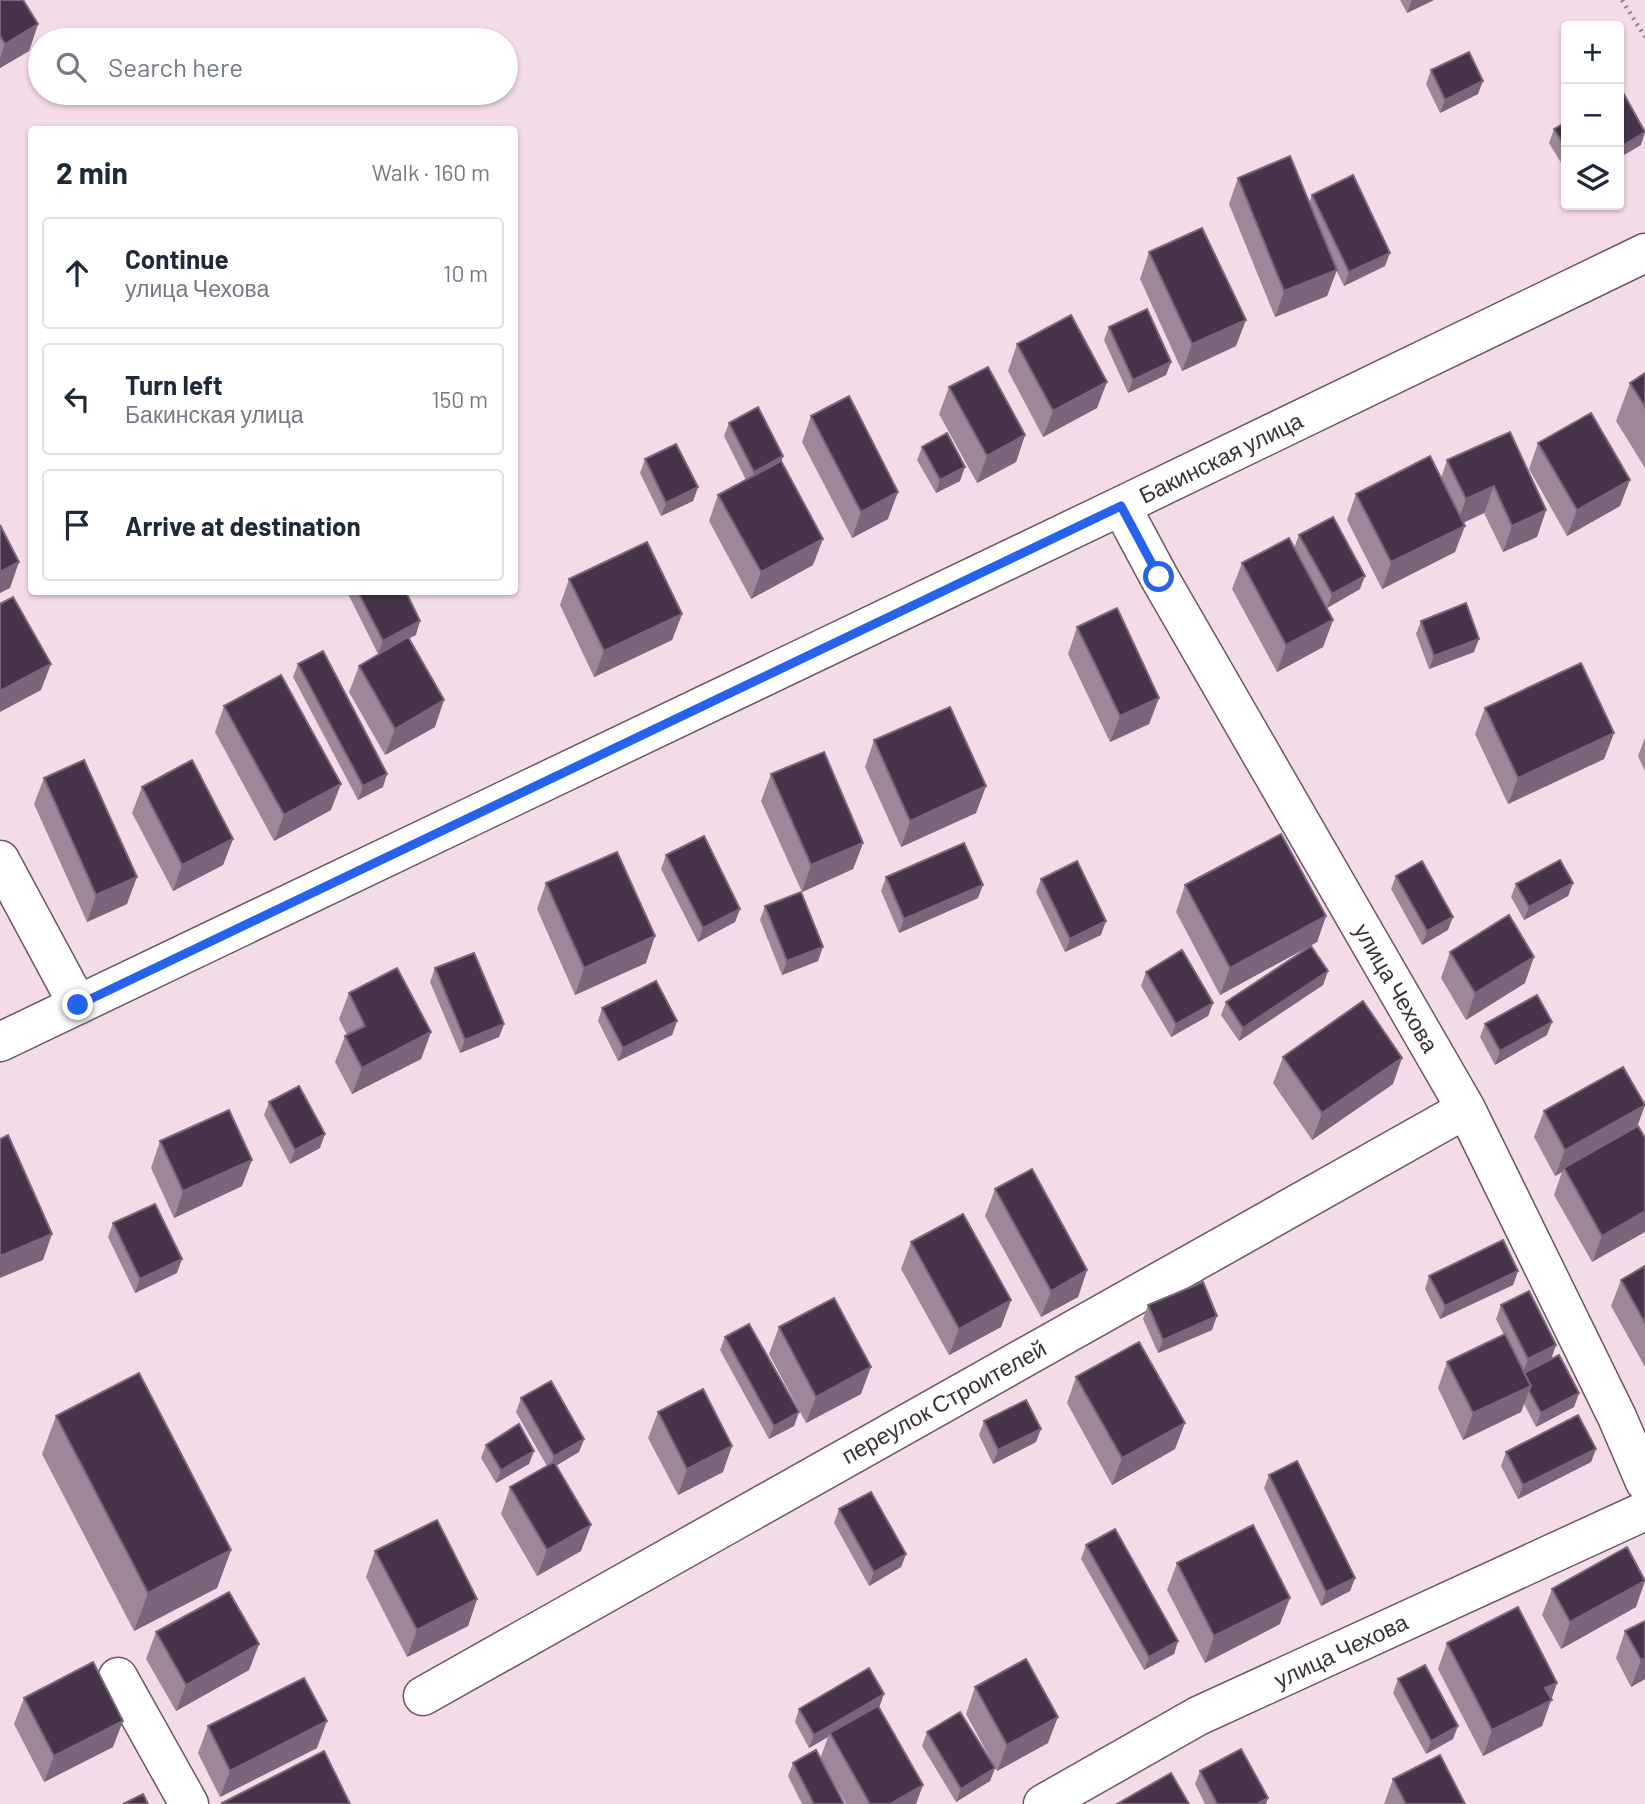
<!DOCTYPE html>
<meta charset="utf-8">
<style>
:root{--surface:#fff;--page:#f2f2f3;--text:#1f2937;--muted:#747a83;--line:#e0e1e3}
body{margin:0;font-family:Barlow,sans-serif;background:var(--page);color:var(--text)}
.controls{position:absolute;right:21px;top:21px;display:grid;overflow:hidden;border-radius:7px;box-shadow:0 2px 5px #0004}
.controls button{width:63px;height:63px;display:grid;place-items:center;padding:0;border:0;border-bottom:2px solid var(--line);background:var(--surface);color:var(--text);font:35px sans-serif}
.stop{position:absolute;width:21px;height:21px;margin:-16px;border:5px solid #2563eb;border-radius:50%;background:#fff}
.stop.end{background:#2563eb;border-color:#fff;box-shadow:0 2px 7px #0008}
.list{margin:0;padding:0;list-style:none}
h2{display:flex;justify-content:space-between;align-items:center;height:91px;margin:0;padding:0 28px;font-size:30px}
h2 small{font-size:23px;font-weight:400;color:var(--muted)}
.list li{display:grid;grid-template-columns:46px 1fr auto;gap:21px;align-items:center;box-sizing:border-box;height:112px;margin:0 14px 14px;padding:0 14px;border:2px solid var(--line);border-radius:7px}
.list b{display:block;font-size:26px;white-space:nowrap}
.list p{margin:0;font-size:23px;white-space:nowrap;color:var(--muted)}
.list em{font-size:23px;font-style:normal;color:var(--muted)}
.icon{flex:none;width:38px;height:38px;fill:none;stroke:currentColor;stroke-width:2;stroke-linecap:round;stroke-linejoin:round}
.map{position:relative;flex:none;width:1645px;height:1804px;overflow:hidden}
.search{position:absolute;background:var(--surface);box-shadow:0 2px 5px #0004;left:28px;top:28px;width:490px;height:77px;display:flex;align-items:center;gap:18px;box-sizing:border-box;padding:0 24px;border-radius:38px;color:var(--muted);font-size:26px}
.panel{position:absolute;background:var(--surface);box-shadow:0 2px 5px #0004;left:28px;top:126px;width:490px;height:469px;border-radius:7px}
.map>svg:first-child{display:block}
</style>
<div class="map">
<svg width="1645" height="1804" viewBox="0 0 1645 1804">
<rect width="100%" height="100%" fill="#f4dbe8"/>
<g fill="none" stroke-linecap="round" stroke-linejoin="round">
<defs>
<path id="street" d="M1121 506 1159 577 1466 1109 1617 1417 1645 1482
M0 860 78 1005
M0 1042 1121 506 1645 253
M118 1677 189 1804
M423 1696 1466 1109
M1043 1804 1198 1716 1645 1511"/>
</defs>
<use href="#street" stroke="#6b5661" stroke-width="41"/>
<path stroke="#92828b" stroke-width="4.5" stroke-dasharray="2 5" stroke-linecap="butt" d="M1622 0 1645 37"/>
<use href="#street" stroke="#fff" stroke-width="38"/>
</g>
<path fill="#9d889a" d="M0 0 38 24 29 51 0 68Z
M1400 0H1434L1407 13Z
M1431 70 1478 94 1440 113 1426 84Z
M1566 122V171L1549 143 1554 129Z
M1238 178 1309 203 1312 195 1385 266 1344 286 1336 270 1327 296 1275 317 1229 204Z
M1149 252 1236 346 1182 371 1140 279Z
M1109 327 1171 362 1166 375 1128 393 1104 340Z
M1017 344 1097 408 1043 437 1008 371Z
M1645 373V468L1616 421 1630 383Z
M949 387 1025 435 1016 462 977 483 939 414Z
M811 416 888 519 852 538 802 442Z
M729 423 783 456 781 462 813 565 751 599 709 521 718 495 746 480 724 436Z
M1538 443 1620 506 1567 536 1529 469Z
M922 447 960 481 936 493 917 460Z
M645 459 698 487 693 501 661 516 640 473Z
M1447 460 1546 510 1537 537 1503 552 1484 513 1463 523 1455 552 1382 589 1347 520 1356 494 1441 478Z
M1299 535 1360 589 1327 608 1333 620 1323 647 1277 672 1232 589 1242 563 1294 548Z
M569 579 682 614 672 640 594 677 560 605Z
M347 592H406L416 635 409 638 435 727 385 755 349 692 359 666 390 648 378 654Z
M1421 621 1474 652 1429 669 1416 634Z
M1077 627 1159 698 1149 724 1110 742 1068 654Z
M298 664 383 787 358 800 293 677Z
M224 706 331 810 274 841 215 732Z
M1485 708 1614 733 1604 759 1508 804 1475 734Z
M1645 738V771L1638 756Z
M874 740 986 786 976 813 901 847 865 767Z
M771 774 863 843 853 869 802 892 761 801Z
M44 778 127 904 87 922 34 804Z
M142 787 233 839 223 865 173 891 132 813Z
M666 855 740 909 735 922 698 942 661 869Z
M1396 876 1448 930 1422 945 1391 889Z
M886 877 978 898 899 933 881 891Z
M1041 879 1101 935 1065 952 1036 892Z
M546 883 646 963 575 995 537 909Z
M1573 883 1568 896 1524 920 1511 897 1516 884Z
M1185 885 1326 916 1317 942 1220 995 1176 912Z
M765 906 818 961 782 975 760 920Z
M1450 952 1525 983 1466 1020 1441 978Z
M435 968 504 1024 499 1037 460 1053 430 982Z
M1328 971 1323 985 1239 1041 1221 1015 1226 1002Z
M1146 972 1213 1003 1208 1016 1171 1037 1141 986Z
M349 993 431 1032 421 1059 352 1094 335 1062 345 1036 347 1035 339 1019Z
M602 1008 677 1021 672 1035 618 1061 598 1021Z
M1485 1024 1547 1035 1495 1065 1480 1037Z
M1283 1057 1393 1084 1312 1140 1273 1083Z
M269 1102 320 1148 290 1164 264 1115Z
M1645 1105 1637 1127 1645 1138 1592 1262 1554 1195 1562 1172 1555 1176 1534 1137 1544 1111Z
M160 1141 242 1186 174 1218 151 1168Z
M995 1189 1087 1270 1078 1297 1041 1317 985 1216Z
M113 1223 177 1273 135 1293 108 1237Z
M911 1242 1011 1300 1001 1327 949 1355 901 1269Z
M1645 1266V1367L1611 1306 1621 1280Z
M1518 1271 1513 1285 1440 1319 1425 1289 1429 1276Z
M1148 1305 1212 1330 1158 1353 1143 1319Z
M1501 1305 1556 1345 1551 1359 1579 1393 1574 1407 1536 1427 1524 1404 1521 1412 1463 1440 1438 1388 1447 1362 1504 1335 1496 1319Z
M779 1327 861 1394 806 1423 769 1354Z
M725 1337 799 1412 794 1426 769 1439 720 1350Z
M1076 1377 1175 1449 1112 1485 1067 1403Z
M521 1398 584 1439 579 1452 556 1465 581 1551 537 1576 501 1514 510 1487 547 1466 516 1412Z
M658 1412 723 1472 678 1495 648 1438Z
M56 1416 231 1550 217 1588 134 1631 42 1454Z
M984 1421 1036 1442 993 1464 979 1435Z
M486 1445 529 1464 496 1483 481 1458Z
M1596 1449 1591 1462 1518 1499 1501 1466 1506 1452Z
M1269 1475 1355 1578 1350 1591 1321 1606 1264 1488Z
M839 1509 906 1554 901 1567 869 1586 834 1523Z
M1086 1545 1178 1641 1174 1654 1144 1670 1081 1559Z
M375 1551 477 1599 468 1626 407 1657 366 1577Z
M1177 1563 1280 1624 1205 1663 1167 1590Z
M1552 1589 1636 1607 1561 1649 1542 1615Z
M1645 1621V1679L1631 1687 1616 1658 1625 1631Z
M156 1632 259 1644 249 1670 176 1711 146 1659Z
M1447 1643 1557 1683 1542 1726 1483 1756 1438 1669Z
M1398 1679 1453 1739 1426 1754 1393 1693Z
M975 1687 1048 1743 997 1771 966 1714Z
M24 1698 113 1747 44 1782 14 1724Z
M879 1707 916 1804H846L826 1769 844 1804H802L788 1776 793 1763 820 1759 828 1737 809 1748 795 1722 799 1709Z
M208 1726 317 1748 220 1797 198 1753Z
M927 1732 995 1768 990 1781 956 1802 922 1746Z
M1200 1771 1266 1804H1205L1195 1784Z
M1393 1779 1465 1804H1384Z"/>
<path fill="#7a667a" d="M1412 0H1434L1407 13Z
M38 24 29 51 0 68V58L5 44Z
M1483 81 1478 94 1440 113 1445 100Z
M1645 132 1641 145 1619 158V148Z
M1390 253 1385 266 1344 286 1349 272Z
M1337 270 1327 296 1275 317 1284 291Z
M1246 320 1236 346 1182 371 1192 344Z
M1171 362 1166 375 1128 393 1133 380Z
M1107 382 1097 408 1043 437 1053 411Z
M1025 435 1016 462 977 483 987 456Z
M783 456 778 470 749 485 754 472Z
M965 467 960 481 936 493 940 480Z
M1630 480 1620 506 1567 536 1577 510Z
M1494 486 1484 513 1456 526 1466 499Z
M698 487 693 501 661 516 666 503Z
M898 492 888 519 852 538 861 512Z
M1546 510 1537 537 1503 552 1512 526Z
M1465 526 1455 552 1382 589 1391 562Z
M823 539 813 565 751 599 761 572Z
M19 562 10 588 0 593V572Z
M1365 576 1360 589 1327 608 1332 594Z
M682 614 672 640 594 677 604 651Z
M1333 620 1323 647 1277 672 1286 645Z
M420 621 416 635 378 654 383 641Z
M1479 639 1474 652 1429 669 1434 656Z
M51 664 41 690 0 712V691Z
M1159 698 1149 724 1110 742 1120 716Z
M444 700 435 727 385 755 395 729Z
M1614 733 1604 759 1508 804 1518 778Z
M387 774 383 787 358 800 363 786Z
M341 784 331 810 274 841 284 815Z
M986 786 976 813 901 847 910 821Z
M233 839 223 865 173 891 182 865Z
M863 843 853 869 802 892 811 865Z
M137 877 127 904 87 922 96 895Z
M1573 883 1568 896 1524 920 1529 907Z
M983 885 978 898 899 933 904 919Z
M740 909 735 922 698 942 703 928Z
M1326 916 1317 942 1220 995 1230 968Z
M1453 917 1448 930 1422 945 1427 931Z
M1106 921 1101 935 1065 952 1070 939Z
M655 936 646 963 575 995 584 968Z
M823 947 818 961 782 975 787 961Z
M1534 957 1525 983 1466 1020 1475 993Z
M1328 971 1323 985 1239 1041 1243 1028Z
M1213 1003 1208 1016 1171 1037 1176 1024Z
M677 1021 672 1035 618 1061 623 1048Z
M1552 1022 1547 1035 1495 1065 1500 1051Z
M504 1024 499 1037 460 1053 465 1040Z
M431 1032 421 1059 352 1094 362 1068Z
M1402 1058 1393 1084 1312 1140 1322 1113Z
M1645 1105 1635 1132 1564 1168 1562 1172 1555 1176 1565 1150Z
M325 1134 320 1148 290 1164 295 1150Z
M252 1160 242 1186 174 1218 183 1191Z
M1645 1211V1232L1592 1262 1602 1236Z
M52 1234 43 1260 0 1278V1256Z
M182 1259 177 1273 135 1293 140 1279Z
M1087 1270 1078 1297 1041 1317 1051 1291Z
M1518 1271 1513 1285 1440 1319 1445 1306Z
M1011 1300 1001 1327 949 1355 959 1329Z
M1217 1316 1212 1330 1158 1353 1163 1340Z
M1556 1345 1551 1359 1523 1373 1528 1359Z
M871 1367 861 1394 806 1423 816 1397Z
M1531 1386 1521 1412 1463 1440 1473 1413Z
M1579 1393 1574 1407 1536 1427 1541 1413Z
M799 1412 794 1426 769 1439 774 1426Z
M1185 1423 1175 1449 1112 1485 1122 1458Z
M1041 1429 1036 1442 993 1464 998 1450Z
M584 1439 579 1452 549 1470 554 1456Z
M732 1446 723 1472 678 1495 687 1469Z
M1596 1449 1591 1462 1518 1499 1523 1485Z
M534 1451 529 1464 496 1483 501 1470Z
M591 1525 581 1551 537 1576 547 1550Z
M231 1550 217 1588 134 1631 148 1593Z
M906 1554 901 1567 869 1586 874 1572Z
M1355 1578 1350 1591 1321 1606 1326 1592Z
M1645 1581 1636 1607 1561 1649 1570 1622Z
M1290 1598 1280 1624 1205 1663 1214 1636Z
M477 1599 468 1626 407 1657 417 1630Z
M1178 1641 1174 1654 1144 1670 1149 1657Z
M259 1644 249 1670 176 1711 186 1685Z
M1645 1658V1679L1631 1687 1641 1660Z
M1557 1683 1542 1726 1483 1756 1492 1730 1545 1688Z
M884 1694 879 1708 830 1733 828 1737 809 1748 814 1735Z
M1058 1717 1048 1743 997 1771 1007 1745Z
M123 1721 113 1747 44 1782 54 1756Z
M327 1721 317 1748 220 1797 230 1771Z
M1458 1726 1453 1739 1426 1754 1431 1741Z
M995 1768 990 1781 956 1802 961 1789Z
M923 1785 916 1804H890Z
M1268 1798 1266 1804H1257Z"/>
<path fill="#46344b" stroke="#7a667a" stroke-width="2" d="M0 0H23L38 24 5 44 0 36Z
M1469 52 1483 81 1445 100 1431 70Z
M1621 89 1645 132 1619 148V90Z
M1566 122V149L1554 129Z
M1290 156 1337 270 1284 291 1238 178Z
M1353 175 1390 253 1349 272 1312 195Z
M1202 228 1246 320 1192 344 1149 252Z
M1147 309 1171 362 1133 380 1109 327Z
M1071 315 1107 382 1053 411 1017 344Z
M988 367 1025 435 987 456 949 387Z
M1645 373V407L1630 383Z
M849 396 898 492 861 512 811 416Z
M758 407 783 456 754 472 729 423Z
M1591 413 1630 480 1577 510 1538 443Z
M1510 432 1546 510 1512 526 1494 486 1466 499 1447 460Z
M947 433 965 467 940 480 922 447Z
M676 444 698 487 666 503 645 459Z
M1430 456 1465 526 1391 562 1356 494Z
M781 461 823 539 761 572 718 495Z
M1333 517 1365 576 1332 594 1299 535Z
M0 525 19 562 0 572Z
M1289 538 1333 620 1286 645 1242 563Z
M647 542 682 614 604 651 569 579Z
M358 592H406L420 621 383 641Z
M13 597 51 664 0 691V604Z
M1466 603 1479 639 1434 656 1421 621Z
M1117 608 1159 698 1120 716 1077 627Z
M408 637 444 700 395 729 359 666Z
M323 651 387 774 363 786 298 664Z
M1581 663 1614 733 1518 778 1485 708Z
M281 675 341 784 284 815 224 706Z
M950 707 986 786 910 821 874 740Z
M824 752 863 843 811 865 771 774Z
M84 760 137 877 96 895 44 778Z
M192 760 233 839 182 865 142 787Z
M1281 834 1326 916 1230 968 1185 885Z
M704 836 740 909 703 928 666 855Z
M964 843 983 885 904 919 886 877Z
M617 852 655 936 584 968 546 883Z
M1560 860 1573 883 1529 907 1516 884Z
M1077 861 1106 921 1070 939 1041 879Z
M1422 861 1453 917 1427 931 1396 876Z
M801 892 823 947 787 961 765 906Z
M1509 915 1534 957 1475 993 1450 952Z
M1311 946 1328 971 1243 1028 1226 1002Z
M1182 950 1213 1003 1176 1024 1146 972Z
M474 953 504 1024 465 1040 435 968Z
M397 968 431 1032 362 1068 345 1036 365 1026 349 993Z
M656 981 677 1021 623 1048 602 1008Z
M1537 995 1552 1022 1500 1051 1485 1024Z
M1363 1001 1402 1058 1322 1113 1283 1057Z
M1623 1067 1645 1105 1565 1150 1544 1111Z
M299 1086 325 1134 295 1150 269 1102Z
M229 1110 252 1160 183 1191 160 1141Z
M1638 1126 1645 1138V1211L1602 1236 1564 1168Z
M8 1135 52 1234 0 1256V1139Z
M1032 1169 1087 1270 1051 1291 995 1189Z
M155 1204 182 1259 140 1279 113 1223Z
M963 1214 1011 1300 959 1329 911 1242Z
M1503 1240 1518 1271 1445 1306 1429 1276Z
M1645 1266V1323L1621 1280Z
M1203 1282 1217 1316 1163 1340 1148 1305Z
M1529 1291 1556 1345 1528 1359 1501 1305Z
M834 1298 871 1367 816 1397 779 1327Z
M749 1324 799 1412 774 1426 725 1337Z
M1505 1334 1531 1386 1473 1413 1447 1362Z
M1139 1342 1185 1423 1122 1458 1076 1377Z
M1559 1355 1579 1393 1541 1413 1529 1391 1531 1386 1524 1373Z
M139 1373 231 1550 148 1593 56 1416Z
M551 1381 584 1439 554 1456 521 1398Z
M703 1389 732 1446 687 1469 658 1412Z
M1026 1400 1041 1429 998 1450 984 1421Z
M1578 1415 1596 1449 1523 1485 1506 1452Z
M519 1424 534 1451 501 1470 486 1445Z
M1297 1461 1355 1578 1326 1592 1269 1475Z
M554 1462 591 1525 547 1550 510 1487Z
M871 1492 906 1554 874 1572 839 1509Z
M437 1520 477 1599 417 1630 375 1551Z
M1253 1525 1290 1598 1214 1636 1177 1563Z
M1115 1529 1178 1641 1149 1657 1086 1545Z
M1627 1547 1645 1581 1570 1622 1552 1589Z
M229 1592 259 1644 186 1685 156 1632Z
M1518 1607 1557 1683 1545 1688 1552 1700 1492 1730 1447 1643Z
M1645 1621V1658L1641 1660 1625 1631Z
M1026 1659 1058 1717 1007 1745 975 1687Z
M93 1662 123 1721 54 1756 24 1698Z
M1425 1665 1458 1726 1431 1741 1398 1679Z
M869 1668 884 1694 814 1735 799 1709Z
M304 1678 327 1721 230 1771 208 1726Z
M878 1706 923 1785 890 1804H870L830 1733Z
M960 1712 995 1768 961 1789 927 1732Z
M1241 1749 1268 1798 1257 1804H1217L1200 1771Z
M816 1750 844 1804H814L793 1763Z
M324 1751 350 1804H223L222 1803Z
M1440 1755 1465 1804H1406L1393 1779Z
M1171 1773 1189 1804H1117Z
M143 1794 148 1804H123Z"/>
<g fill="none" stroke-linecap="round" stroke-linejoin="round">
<path stroke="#2563eb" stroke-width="9" d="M78 1005 1121 506 1159 577"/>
</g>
<g text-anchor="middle" stroke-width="7" stroke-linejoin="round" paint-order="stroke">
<g font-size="23" fill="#3b3237" stroke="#fff">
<text transform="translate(1221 458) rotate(-26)" y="8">Бакинская улица</text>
<text transform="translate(1396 988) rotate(60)" y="8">улица Чехова</text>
<text transform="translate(944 1402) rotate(-29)" y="8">переулок Строителей</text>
<text transform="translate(1341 1651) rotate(-25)" y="8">улица Чехова</text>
</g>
</g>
</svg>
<div class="controls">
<button>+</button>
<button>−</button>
<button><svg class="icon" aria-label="layers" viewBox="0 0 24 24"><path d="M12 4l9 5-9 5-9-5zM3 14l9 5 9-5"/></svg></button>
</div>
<div class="stop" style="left:1159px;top:577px"></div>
<div class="stop end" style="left:78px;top:1005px"></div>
<div class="search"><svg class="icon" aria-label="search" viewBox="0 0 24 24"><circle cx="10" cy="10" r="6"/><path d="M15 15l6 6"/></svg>Search here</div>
<section class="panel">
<h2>2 min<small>Walk · 160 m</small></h2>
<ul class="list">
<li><svg class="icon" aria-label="ahead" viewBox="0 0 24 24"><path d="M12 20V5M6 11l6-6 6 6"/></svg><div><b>Continue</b><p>улица Чехова</p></div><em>10 m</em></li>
<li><svg class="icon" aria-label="left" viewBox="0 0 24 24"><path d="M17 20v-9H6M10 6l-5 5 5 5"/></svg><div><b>Turn left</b><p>Бакинская улица</p></div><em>150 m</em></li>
<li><svg class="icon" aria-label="arrive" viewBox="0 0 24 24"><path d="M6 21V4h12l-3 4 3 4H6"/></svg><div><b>Arrive at destination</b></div></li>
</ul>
</section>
</div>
